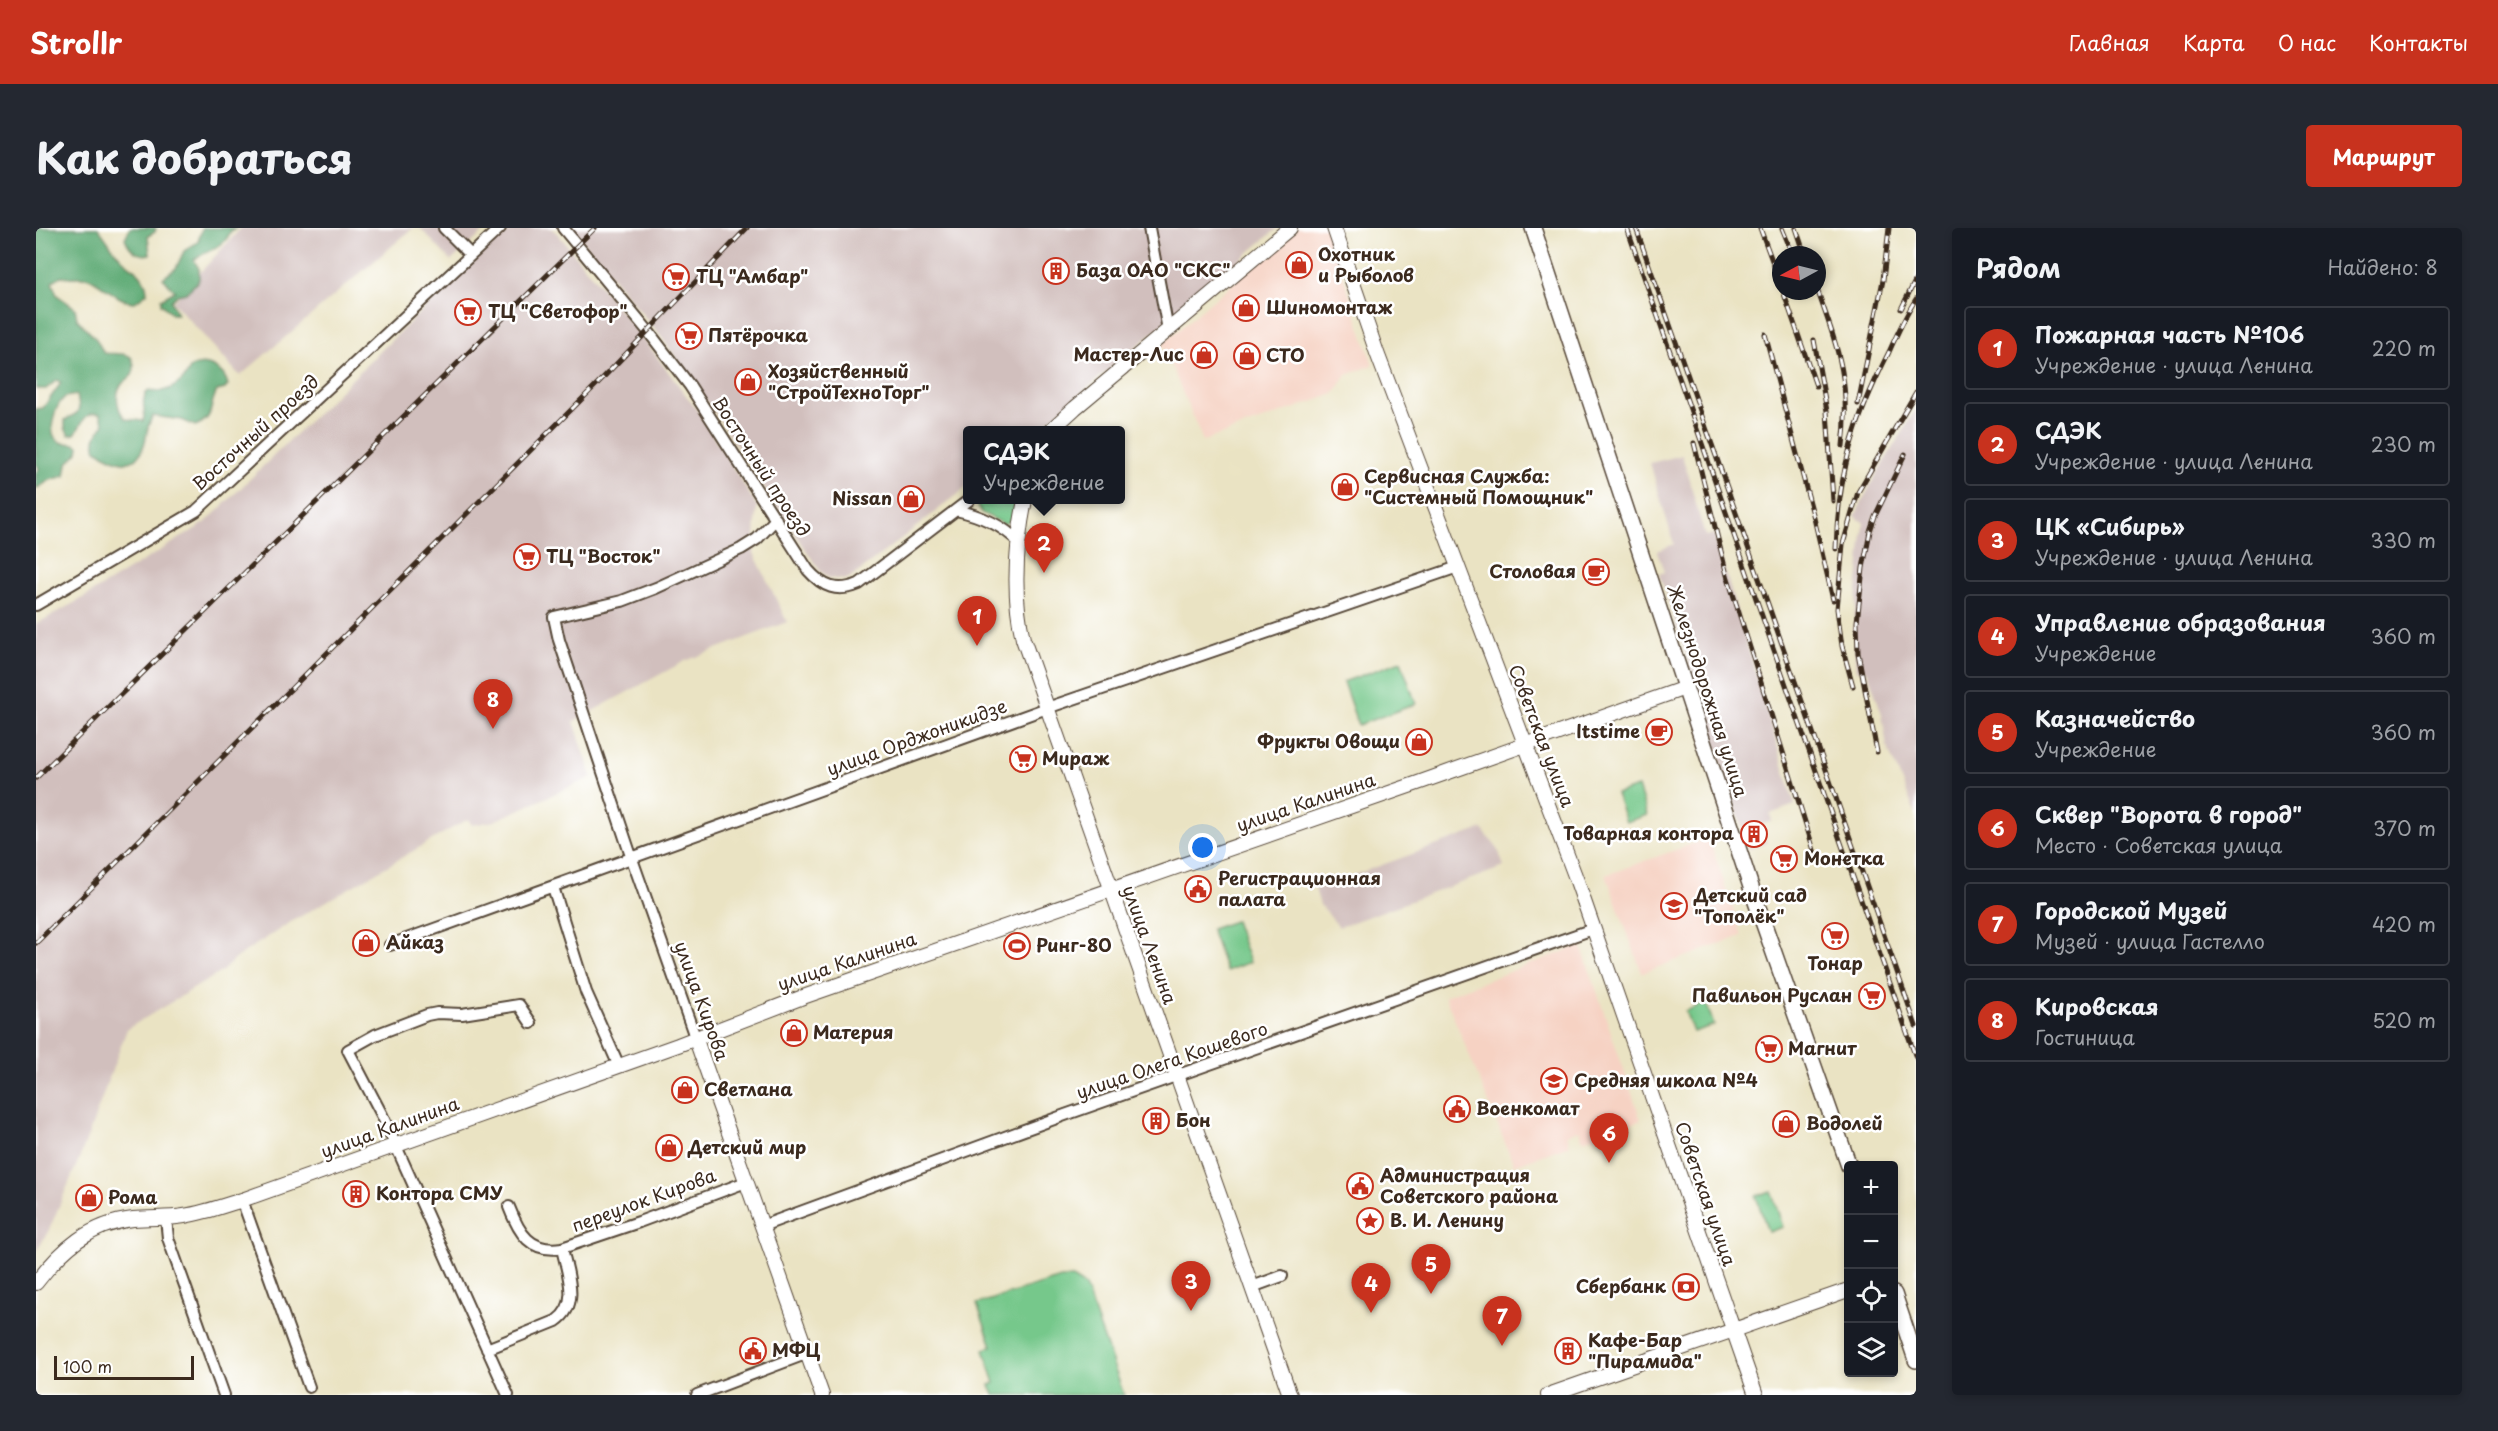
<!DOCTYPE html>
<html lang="ru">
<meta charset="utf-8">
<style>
:root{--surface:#171b24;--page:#242831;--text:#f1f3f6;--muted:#9ea1a6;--line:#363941;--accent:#c8321e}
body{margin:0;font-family:"Playpen Sans",sans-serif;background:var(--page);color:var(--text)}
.controls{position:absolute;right:18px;bottom:18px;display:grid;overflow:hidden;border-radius:6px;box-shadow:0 3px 9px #0003}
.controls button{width:54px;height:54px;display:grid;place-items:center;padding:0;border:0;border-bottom:2px solid var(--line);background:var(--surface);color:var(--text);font:30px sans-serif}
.compass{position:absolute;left:1736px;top:18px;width:54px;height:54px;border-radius:50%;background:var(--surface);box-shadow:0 3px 9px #0003;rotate:263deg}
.scale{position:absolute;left:18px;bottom:15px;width:140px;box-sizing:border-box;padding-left:6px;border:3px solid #3b2a1e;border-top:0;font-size:16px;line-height:21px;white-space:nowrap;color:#3b2a1e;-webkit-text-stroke:4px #fff;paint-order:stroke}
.you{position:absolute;left:1167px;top:620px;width:21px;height:21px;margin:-15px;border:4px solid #fff;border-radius:50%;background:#1a73e8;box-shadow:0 0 0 9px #1a73e833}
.badge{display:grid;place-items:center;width:39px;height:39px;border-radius:50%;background:var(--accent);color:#fff;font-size:20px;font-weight:700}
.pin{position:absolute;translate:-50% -50px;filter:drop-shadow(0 2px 3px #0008)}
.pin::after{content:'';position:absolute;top:32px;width:21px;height:18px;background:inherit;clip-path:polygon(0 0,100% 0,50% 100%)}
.popup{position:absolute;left:927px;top:198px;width:162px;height:78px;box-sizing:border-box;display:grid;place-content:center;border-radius:6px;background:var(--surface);filter:drop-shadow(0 2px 4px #0005);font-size:20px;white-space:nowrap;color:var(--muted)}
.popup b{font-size:22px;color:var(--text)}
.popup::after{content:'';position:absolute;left:50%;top:100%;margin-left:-12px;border:12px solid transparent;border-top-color:var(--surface)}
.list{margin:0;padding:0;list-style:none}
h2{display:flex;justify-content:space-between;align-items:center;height:78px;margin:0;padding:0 24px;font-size:26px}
h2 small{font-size:20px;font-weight:400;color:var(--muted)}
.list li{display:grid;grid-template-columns:39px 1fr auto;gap:18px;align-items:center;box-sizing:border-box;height:84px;margin:0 12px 12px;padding:0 12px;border:2px solid var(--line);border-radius:6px}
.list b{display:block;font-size:22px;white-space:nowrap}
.list p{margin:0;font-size:20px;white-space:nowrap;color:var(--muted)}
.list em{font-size:20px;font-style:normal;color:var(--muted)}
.icon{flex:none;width:33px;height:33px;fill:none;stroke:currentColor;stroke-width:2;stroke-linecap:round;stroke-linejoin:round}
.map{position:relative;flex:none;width:1880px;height:1167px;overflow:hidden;border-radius:6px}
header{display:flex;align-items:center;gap:36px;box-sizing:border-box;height:84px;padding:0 30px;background:var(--accent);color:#fff}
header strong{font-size:28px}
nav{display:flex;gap:33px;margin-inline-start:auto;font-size:21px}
.intro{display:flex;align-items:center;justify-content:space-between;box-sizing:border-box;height:144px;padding:0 36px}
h1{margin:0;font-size:42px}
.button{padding:15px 27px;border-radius:6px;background:var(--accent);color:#fff;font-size:21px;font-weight:700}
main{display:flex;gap:36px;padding:0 36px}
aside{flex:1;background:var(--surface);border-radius:6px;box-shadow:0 3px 9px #0003}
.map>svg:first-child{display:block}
</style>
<header>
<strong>Strollr</strong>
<nav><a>Главная</a><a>Карта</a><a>О нас</a><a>Контакты</a></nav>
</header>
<div class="intro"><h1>Как добраться</h1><a class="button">Маршрут</a></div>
<main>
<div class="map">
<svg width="1880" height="1167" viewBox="0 0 1880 1167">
<rect width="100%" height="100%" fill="#fff"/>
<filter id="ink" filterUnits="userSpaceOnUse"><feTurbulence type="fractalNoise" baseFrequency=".0167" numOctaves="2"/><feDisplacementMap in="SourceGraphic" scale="12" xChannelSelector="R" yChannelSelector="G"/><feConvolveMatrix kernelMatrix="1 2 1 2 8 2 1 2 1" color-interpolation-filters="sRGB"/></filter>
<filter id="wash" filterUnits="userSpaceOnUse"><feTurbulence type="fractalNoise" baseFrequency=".008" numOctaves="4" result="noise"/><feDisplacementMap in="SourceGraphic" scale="24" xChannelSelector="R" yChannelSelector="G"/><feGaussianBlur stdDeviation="1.35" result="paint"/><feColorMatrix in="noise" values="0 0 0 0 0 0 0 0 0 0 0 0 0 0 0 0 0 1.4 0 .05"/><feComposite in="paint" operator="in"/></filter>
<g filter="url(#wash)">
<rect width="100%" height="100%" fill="#eae3c3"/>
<path fill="#f6d2c3" d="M1261 0H1291L1337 137 1311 147 1298 166 1167 213 1126 116Z
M1673 610 1706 708 1606 745 1570 647Z
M1545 717 1605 892 1547 912 1543 902 1531 906 1534 917 1478 937 1409 768Z"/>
<path fill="#d1bfbd" d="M205 0H377L204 148 137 74Z
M384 0H452L415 33Z
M479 0H515L522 6 610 114 661 182 721 278 718 325 751 394 649 433 538 493 556 549 458 593 436 597 432 591 255 694 201 729 185 744 91 801 48 919 13 1002 0 1024V396L47 370 169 295 416 53 457 15Z
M536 0H1242L1001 202H932L931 259 816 349 808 352 793 350 784 343 672 175 626 110Z
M1880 181V587L1851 519 1846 486 1831 442 1820 443 1817 401 1828 295 1819 288 1837 252Z
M1646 227 1669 308 1678 306 1759 577 1734 586 1736 593 1725 597 1731 615 1713 621 1658 454 1655 455 1652 448 1656 446 1623 346 1628 344 1621 323 1638 316 1614 235Z
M1446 601 1462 621 1468 639 1303 699 1284 677 1279 661Z"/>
<path fill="#76c88b" stroke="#587954" stroke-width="1.5" d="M942 272H981L977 291 968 296 946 285 941 278Z
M1365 433 1380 476 1322 497 1307 454Z
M1602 559 1611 587 1590 594 1580 566Z
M1199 693 1214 734 1190 743 1175 701Z
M1670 775 1678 797 1657 804 1649 783Z
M1735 963 1747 999 1732 1004 1720 968Z
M1025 1050H1036L1049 1058 1088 1167H958L954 1157 959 1155 948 1122 956 1118 941 1076Z"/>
<path fill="#60ac77" stroke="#4e6b4a" stroke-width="1.5" d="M0 0H62C70 10 77 22 86 31 98 42 110 46 111 65L99 74C81 73 68 57 53 50 46 47 35 51 25 48L16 54 21 67 39 80 41 91 60 111 68 125C75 126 85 125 91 127 99 129 99 142 96 147 93 151 88 153 85 157 78 167 82 184 90 191L107 193C111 181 103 173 112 163 132 166 147 156 155 139 170 132 188 140 192 157L189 161 181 163C172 178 180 190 159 198L146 192 117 188C112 195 111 202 110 210 101 247 82 234 60 222 56 212 62 204 68 196L64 186C49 182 46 196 39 206L33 207 29 200V192L41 185 43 180 41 167 29 169C19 178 9 206 24 214 31 217 37 214 43 218L42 224 31 236 29 248 14 252 0 261V245L3 240 0 236V181L7 180 25 155 21 152 10 161H0Z
M94 0H120L119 4 112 8 114 26C101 29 93 21 89 10Z
M166 0H200L194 4C189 20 170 22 158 32L163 41V52L150 65 141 67 135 73 141 86H136L125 76V71L139 63 127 50 140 40 148 23 162 14Z"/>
</g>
<g filter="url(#ink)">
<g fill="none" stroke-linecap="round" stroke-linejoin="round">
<defs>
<path id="street" d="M408 0 434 26
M527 0 612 103 654 158 772 342C787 359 801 365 823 356L933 272
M1113 0 1132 102
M920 282C943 287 966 297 983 314
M0 377 160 283 464 0
M517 659 550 764 583 838
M354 717 1011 480 1422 339
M659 809 596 631 523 412 518 389 586 373 620 360 705 321 721 311 740 291
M206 972 273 1159
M473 979C483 1005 494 1025 526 1020
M130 990 132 1010 188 1167
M726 998 1029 887 1557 701
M1216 1059 1246 1048
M451 1121 520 1093C545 1076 531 1045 526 1020L603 994 710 954
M472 1167 346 887 312 822 339 807 391 787 401 785 426 786 483 777 495 795
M661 1167 772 1125"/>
<path id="secondary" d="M1298 0 1341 125 1541 653 1720 1167
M1015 202 1039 180 1254 0
M989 272C980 317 976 365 987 411L1254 1167
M659 809 786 1167
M0 1055C26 1021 54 996 97 991 114 989 131 991 148 988 168 985 187 978 206 972L642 817 767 769 1379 556 1649 460
M1512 1167 1812 1062"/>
<path id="primary" d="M1497 0 1719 671 1813 938
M1858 1066 1880 1132"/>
</defs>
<use href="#street" stroke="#554637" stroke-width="14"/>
<use href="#secondary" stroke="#554637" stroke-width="16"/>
<use href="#primary" stroke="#554637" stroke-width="18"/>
<use href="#street" stroke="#fff" stroke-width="10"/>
<use href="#secondary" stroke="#fff" stroke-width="14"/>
<use href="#primary" stroke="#fff" stroke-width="15"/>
<defs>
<path id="rail" d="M1591 0 1880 830
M1600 0 1880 798
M1724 0 1745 57
M1746 0 1757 27
M1760 0 1769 27
M1781 61C1802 121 1815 153 1807 218
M1747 63 1780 158
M1865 81 1880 51
M1729 106 1778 290 1797 372
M1778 112 1791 183 1797 273
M1822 176 1847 52 1853 0
M1658 215 1691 347 1782 635
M1800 321C1802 244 1818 193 1853 124 1861 106 1869 88 1880 71
M1817 458 1806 418 1801 381 1807 316 1822 264 1880 164
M1841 524 1822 425 1821 394 1827 340 1834 303 1839 288 1869 226
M0 550 559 0
M0 715 562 155 711 0"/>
</defs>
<use href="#rail" stroke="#3b2a1e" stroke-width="5"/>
<use href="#rail" stroke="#fff" stroke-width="3" stroke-dasharray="9" stroke-linecap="butt"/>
</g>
</g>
<defs>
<symbol id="shop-ring" viewBox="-11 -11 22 22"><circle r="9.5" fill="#fff" stroke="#c8321e" stroke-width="1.5"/><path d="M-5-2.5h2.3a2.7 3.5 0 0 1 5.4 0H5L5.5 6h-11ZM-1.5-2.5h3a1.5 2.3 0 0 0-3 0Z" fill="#c8321e"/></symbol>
<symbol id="building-ring" viewBox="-11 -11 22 22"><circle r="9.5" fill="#fff" stroke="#c8321e" stroke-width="1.5"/><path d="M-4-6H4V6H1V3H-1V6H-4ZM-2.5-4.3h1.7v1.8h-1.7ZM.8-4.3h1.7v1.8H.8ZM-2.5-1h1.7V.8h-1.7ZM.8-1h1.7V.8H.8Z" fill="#c8321e"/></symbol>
<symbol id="supermarket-ring" viewBox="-11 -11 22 22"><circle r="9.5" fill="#fff" stroke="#c8321e" stroke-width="1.5"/><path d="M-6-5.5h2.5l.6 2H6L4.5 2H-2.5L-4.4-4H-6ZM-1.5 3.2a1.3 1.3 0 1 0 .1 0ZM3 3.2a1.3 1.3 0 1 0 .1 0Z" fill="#c8321e"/></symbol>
<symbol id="cafe-ring" viewBox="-11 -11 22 22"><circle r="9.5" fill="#fff" stroke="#c8321e" stroke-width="1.5"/><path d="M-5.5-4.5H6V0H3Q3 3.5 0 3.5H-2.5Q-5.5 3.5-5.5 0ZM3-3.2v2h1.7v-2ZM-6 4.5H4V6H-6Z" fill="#c8321e"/></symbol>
<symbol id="civic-ring" viewBox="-11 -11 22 22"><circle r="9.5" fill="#fff" stroke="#c8321e" stroke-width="1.5"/><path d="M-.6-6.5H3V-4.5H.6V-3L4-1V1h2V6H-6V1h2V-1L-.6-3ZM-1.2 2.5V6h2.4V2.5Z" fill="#c8321e"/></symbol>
<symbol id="school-ring" viewBox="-11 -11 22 22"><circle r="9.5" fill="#fff" stroke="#c8321e" stroke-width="1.5"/><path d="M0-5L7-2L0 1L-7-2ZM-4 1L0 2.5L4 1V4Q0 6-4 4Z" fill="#c8321e"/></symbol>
<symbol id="stadium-ring" viewBox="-11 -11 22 22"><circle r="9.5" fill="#fff" stroke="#c8321e" stroke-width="1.5"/><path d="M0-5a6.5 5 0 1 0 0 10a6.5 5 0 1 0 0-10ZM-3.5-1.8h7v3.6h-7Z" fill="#c8321e"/></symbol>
<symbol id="sight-ring" viewBox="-11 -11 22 22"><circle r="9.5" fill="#fff" stroke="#c8321e" stroke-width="1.5"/><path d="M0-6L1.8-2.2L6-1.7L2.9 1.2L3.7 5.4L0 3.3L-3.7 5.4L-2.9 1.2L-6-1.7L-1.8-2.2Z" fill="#c8321e"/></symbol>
<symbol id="bank-ring" viewBox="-11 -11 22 22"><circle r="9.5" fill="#fff" stroke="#c8321e" stroke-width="1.5"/><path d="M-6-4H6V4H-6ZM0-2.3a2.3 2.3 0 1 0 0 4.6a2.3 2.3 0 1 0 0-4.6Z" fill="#c8321e"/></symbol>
</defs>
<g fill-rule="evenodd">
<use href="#shop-ring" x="1248" y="22" width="30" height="30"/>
<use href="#building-ring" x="1005" y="28" width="30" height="30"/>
<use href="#supermarket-ring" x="625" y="34" width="30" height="30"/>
<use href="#shop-ring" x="1195" y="65" width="30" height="30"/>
<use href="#supermarket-ring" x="417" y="69" width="30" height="30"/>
<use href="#supermarket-ring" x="638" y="93" width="30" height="30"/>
<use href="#shop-ring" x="1153" y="112" width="30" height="30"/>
<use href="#shop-ring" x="1196" y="113" width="30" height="30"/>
<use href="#shop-ring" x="697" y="139" width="30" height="30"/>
<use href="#shop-ring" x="1294" y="244" width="30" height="30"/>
<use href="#shop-ring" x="860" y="256" width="30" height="30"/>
<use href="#supermarket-ring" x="476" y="314" width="30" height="30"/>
<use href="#cafe-ring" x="1545" y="329" width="30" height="30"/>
<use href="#cafe-ring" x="1608" y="489" width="30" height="30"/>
<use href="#shop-ring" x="1368" y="499" width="30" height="30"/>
<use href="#supermarket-ring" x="972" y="516" width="30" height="30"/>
<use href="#building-ring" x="1703" y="591" width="30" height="30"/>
<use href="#supermarket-ring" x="1733" y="616" width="30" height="30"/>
<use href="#civic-ring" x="1147" y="646" width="30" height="30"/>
<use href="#school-ring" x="1623" y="663" width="30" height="30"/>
<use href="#supermarket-ring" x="1784" y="693" width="30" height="30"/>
<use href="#shop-ring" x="315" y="700" width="30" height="30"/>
<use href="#stadium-ring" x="966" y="703" width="30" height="30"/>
<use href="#supermarket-ring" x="1821" y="753" width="30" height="30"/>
<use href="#shop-ring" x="743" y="790" width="30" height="30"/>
<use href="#supermarket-ring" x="1718" y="806" width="30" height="30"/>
<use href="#school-ring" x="1503" y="838" width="30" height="30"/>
<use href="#shop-ring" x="634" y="847" width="30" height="30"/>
<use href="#civic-ring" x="1406" y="866" width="30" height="30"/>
<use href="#building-ring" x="1105" y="878" width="30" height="30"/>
<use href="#shop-ring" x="1735" y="881" width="30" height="30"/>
<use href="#shop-ring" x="618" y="905" width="30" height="30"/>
<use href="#civic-ring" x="1309" y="943" width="30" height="30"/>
<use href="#building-ring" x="305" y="951" width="30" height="30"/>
<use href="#shop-ring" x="38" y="955" width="30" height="30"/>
<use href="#sight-ring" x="1319" y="978" width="30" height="30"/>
<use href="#bank-ring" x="1635" y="1044" width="30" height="30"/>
<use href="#civic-ring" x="702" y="1108" width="30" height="30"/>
<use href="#building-ring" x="1517" y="1108" width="30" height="30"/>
</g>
<g text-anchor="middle" stroke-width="5" stroke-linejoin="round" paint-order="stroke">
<g font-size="18" font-weight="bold" fill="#3b2a1e" stroke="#fff" text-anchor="start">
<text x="1282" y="33">Охотник<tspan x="1282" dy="21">и Рыболов</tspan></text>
<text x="1040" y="49">База ОАО "СКС"</text>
<text x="660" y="55">ТЦ "Амбар"</text>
<text x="1230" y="86">Шиномонтаж</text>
<text x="452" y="90">ТЦ "Светофор"</text>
<text x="672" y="114">Пятёрочка</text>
<text x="1148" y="133" text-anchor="end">Мастер-Лис</text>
<text x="1230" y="134">СТО</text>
<text x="732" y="150">Хозяйственный<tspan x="732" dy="21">"СтройТехноТорг"</tspan></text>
<text x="1328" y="255">Сервисная Служба:<tspan x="1328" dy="21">"Системный Помощник"</tspan></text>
<text x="856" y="277" text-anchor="end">Nissan</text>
<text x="510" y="335">ТЦ "Восток"</text>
<text x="1540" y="350" text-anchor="end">Столовая</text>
<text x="1604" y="510" text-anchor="end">Itstime</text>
<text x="1364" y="520" text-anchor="end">Фрукты Овощи</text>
<text x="1006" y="537">Мираж</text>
<text x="1698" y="612" text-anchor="end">Товарная контора</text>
<text x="1768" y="637">Монетка</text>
<text x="1182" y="657">Регистрационная<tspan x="1182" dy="21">палата</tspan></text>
<text x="1658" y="674">Детский сад<tspan x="1658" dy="21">"Тополёк"</tspan></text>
<text x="350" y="721">Айказ</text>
<text x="1000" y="724">Ринг-80</text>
<text x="1799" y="742" text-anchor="middle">Тонар</text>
<text x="1816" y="774" text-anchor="end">Павильон Руслан</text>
<text x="777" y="811">Материя</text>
<text x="1752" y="827">Магнит</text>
<text x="1538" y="859">Средняя школа №4</text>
<text x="668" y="868">Светлана</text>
<text x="1440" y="887">Военкомат</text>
<text x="1140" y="899">Бон</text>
<text x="1770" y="902">Водолей</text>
<text x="652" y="926">Детский мир</text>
<text x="1344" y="954">Администрация<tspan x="1344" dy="21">Советского района</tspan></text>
<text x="340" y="972">Контора СМУ</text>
<text x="72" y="976">Рома</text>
<text x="1354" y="999">В. И. Ленину</text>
<text x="1630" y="1065" text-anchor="end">Сбербанк</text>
<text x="1552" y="1119">Кафе-Бар<tspan x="1552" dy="21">"Пирамида"</tspan></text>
<text x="736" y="1129">МФЦ</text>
</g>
<g font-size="18" fill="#3b2a1e" stroke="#fff">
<text transform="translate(220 205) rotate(-42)" y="6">Восточный проезд</text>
<text transform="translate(725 239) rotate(57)" y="6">Восточный проезд</text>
<text transform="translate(1671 463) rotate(72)" y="6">Железнодорожная улица</text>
<text transform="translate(1505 508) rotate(69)" y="6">Советская улица</text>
<text transform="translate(881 510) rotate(-20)" y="6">улица Орджоникидзе</text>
<text transform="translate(1270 575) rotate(-19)" y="6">улица Калинина</text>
<text transform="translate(1113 717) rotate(70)" y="6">улица Ленина</text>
<text transform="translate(811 734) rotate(-19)" y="6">улица Калинина</text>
<text transform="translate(665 773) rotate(70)" y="6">улица Кирова</text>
<text transform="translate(1136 833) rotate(-19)" y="6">улица Олега Кошевого</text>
<text transform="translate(354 900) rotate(-20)" y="6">улица Калинина</text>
<text transform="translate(1669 966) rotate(71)" y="6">Советская улица</text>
<text transform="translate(608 973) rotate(-20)" y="6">переулок Кирова</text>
</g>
</g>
</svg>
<div class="controls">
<button>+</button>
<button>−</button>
<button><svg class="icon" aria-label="locate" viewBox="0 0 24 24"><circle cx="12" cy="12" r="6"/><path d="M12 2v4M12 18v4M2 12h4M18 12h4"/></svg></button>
<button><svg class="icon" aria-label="layers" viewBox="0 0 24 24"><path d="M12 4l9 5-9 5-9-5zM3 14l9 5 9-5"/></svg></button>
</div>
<svg class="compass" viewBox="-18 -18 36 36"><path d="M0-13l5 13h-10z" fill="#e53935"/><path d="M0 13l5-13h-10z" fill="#9ea1a6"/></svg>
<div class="scale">100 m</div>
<div class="you"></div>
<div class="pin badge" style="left:941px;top:418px">1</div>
<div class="pin badge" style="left:1008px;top:345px">2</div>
<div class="popup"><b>СДЭК</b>Учреждение</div>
<div class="pin badge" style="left:1155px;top:1083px">3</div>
<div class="pin badge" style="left:1335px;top:1085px">4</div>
<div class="pin badge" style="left:1395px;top:1066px">5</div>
<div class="pin badge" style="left:1573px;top:935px">6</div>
<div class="pin badge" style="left:1466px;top:1118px">7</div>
<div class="pin badge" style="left:457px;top:501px">8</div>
</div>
<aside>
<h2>Рядом<small>Найдено: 8</small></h2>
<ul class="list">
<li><span class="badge">1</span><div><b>Пожарная часть №106</b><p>Учреждение · улица Ленина</p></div><em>220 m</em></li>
<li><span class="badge">2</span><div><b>СДЭК</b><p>Учреждение · улица Ленина</p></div><em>230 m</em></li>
<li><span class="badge">3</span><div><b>ЦК «Сибирь»</b><p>Учреждение · улица Ленина</p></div><em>330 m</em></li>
<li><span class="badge">4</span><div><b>Управление образования</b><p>Учреждение</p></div><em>360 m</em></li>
<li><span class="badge">5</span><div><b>Казначейство</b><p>Учреждение</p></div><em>360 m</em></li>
<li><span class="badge">6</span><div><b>Сквер &quot;Ворота в город&quot;</b><p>Место · Советская улица</p></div><em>370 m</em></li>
<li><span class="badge">7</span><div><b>Городской Музей</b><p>Музей · улица Гастелло</p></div><em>420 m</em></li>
<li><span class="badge">8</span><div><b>Кировская</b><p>Гостиница</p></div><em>520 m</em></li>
</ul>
</aside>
</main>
